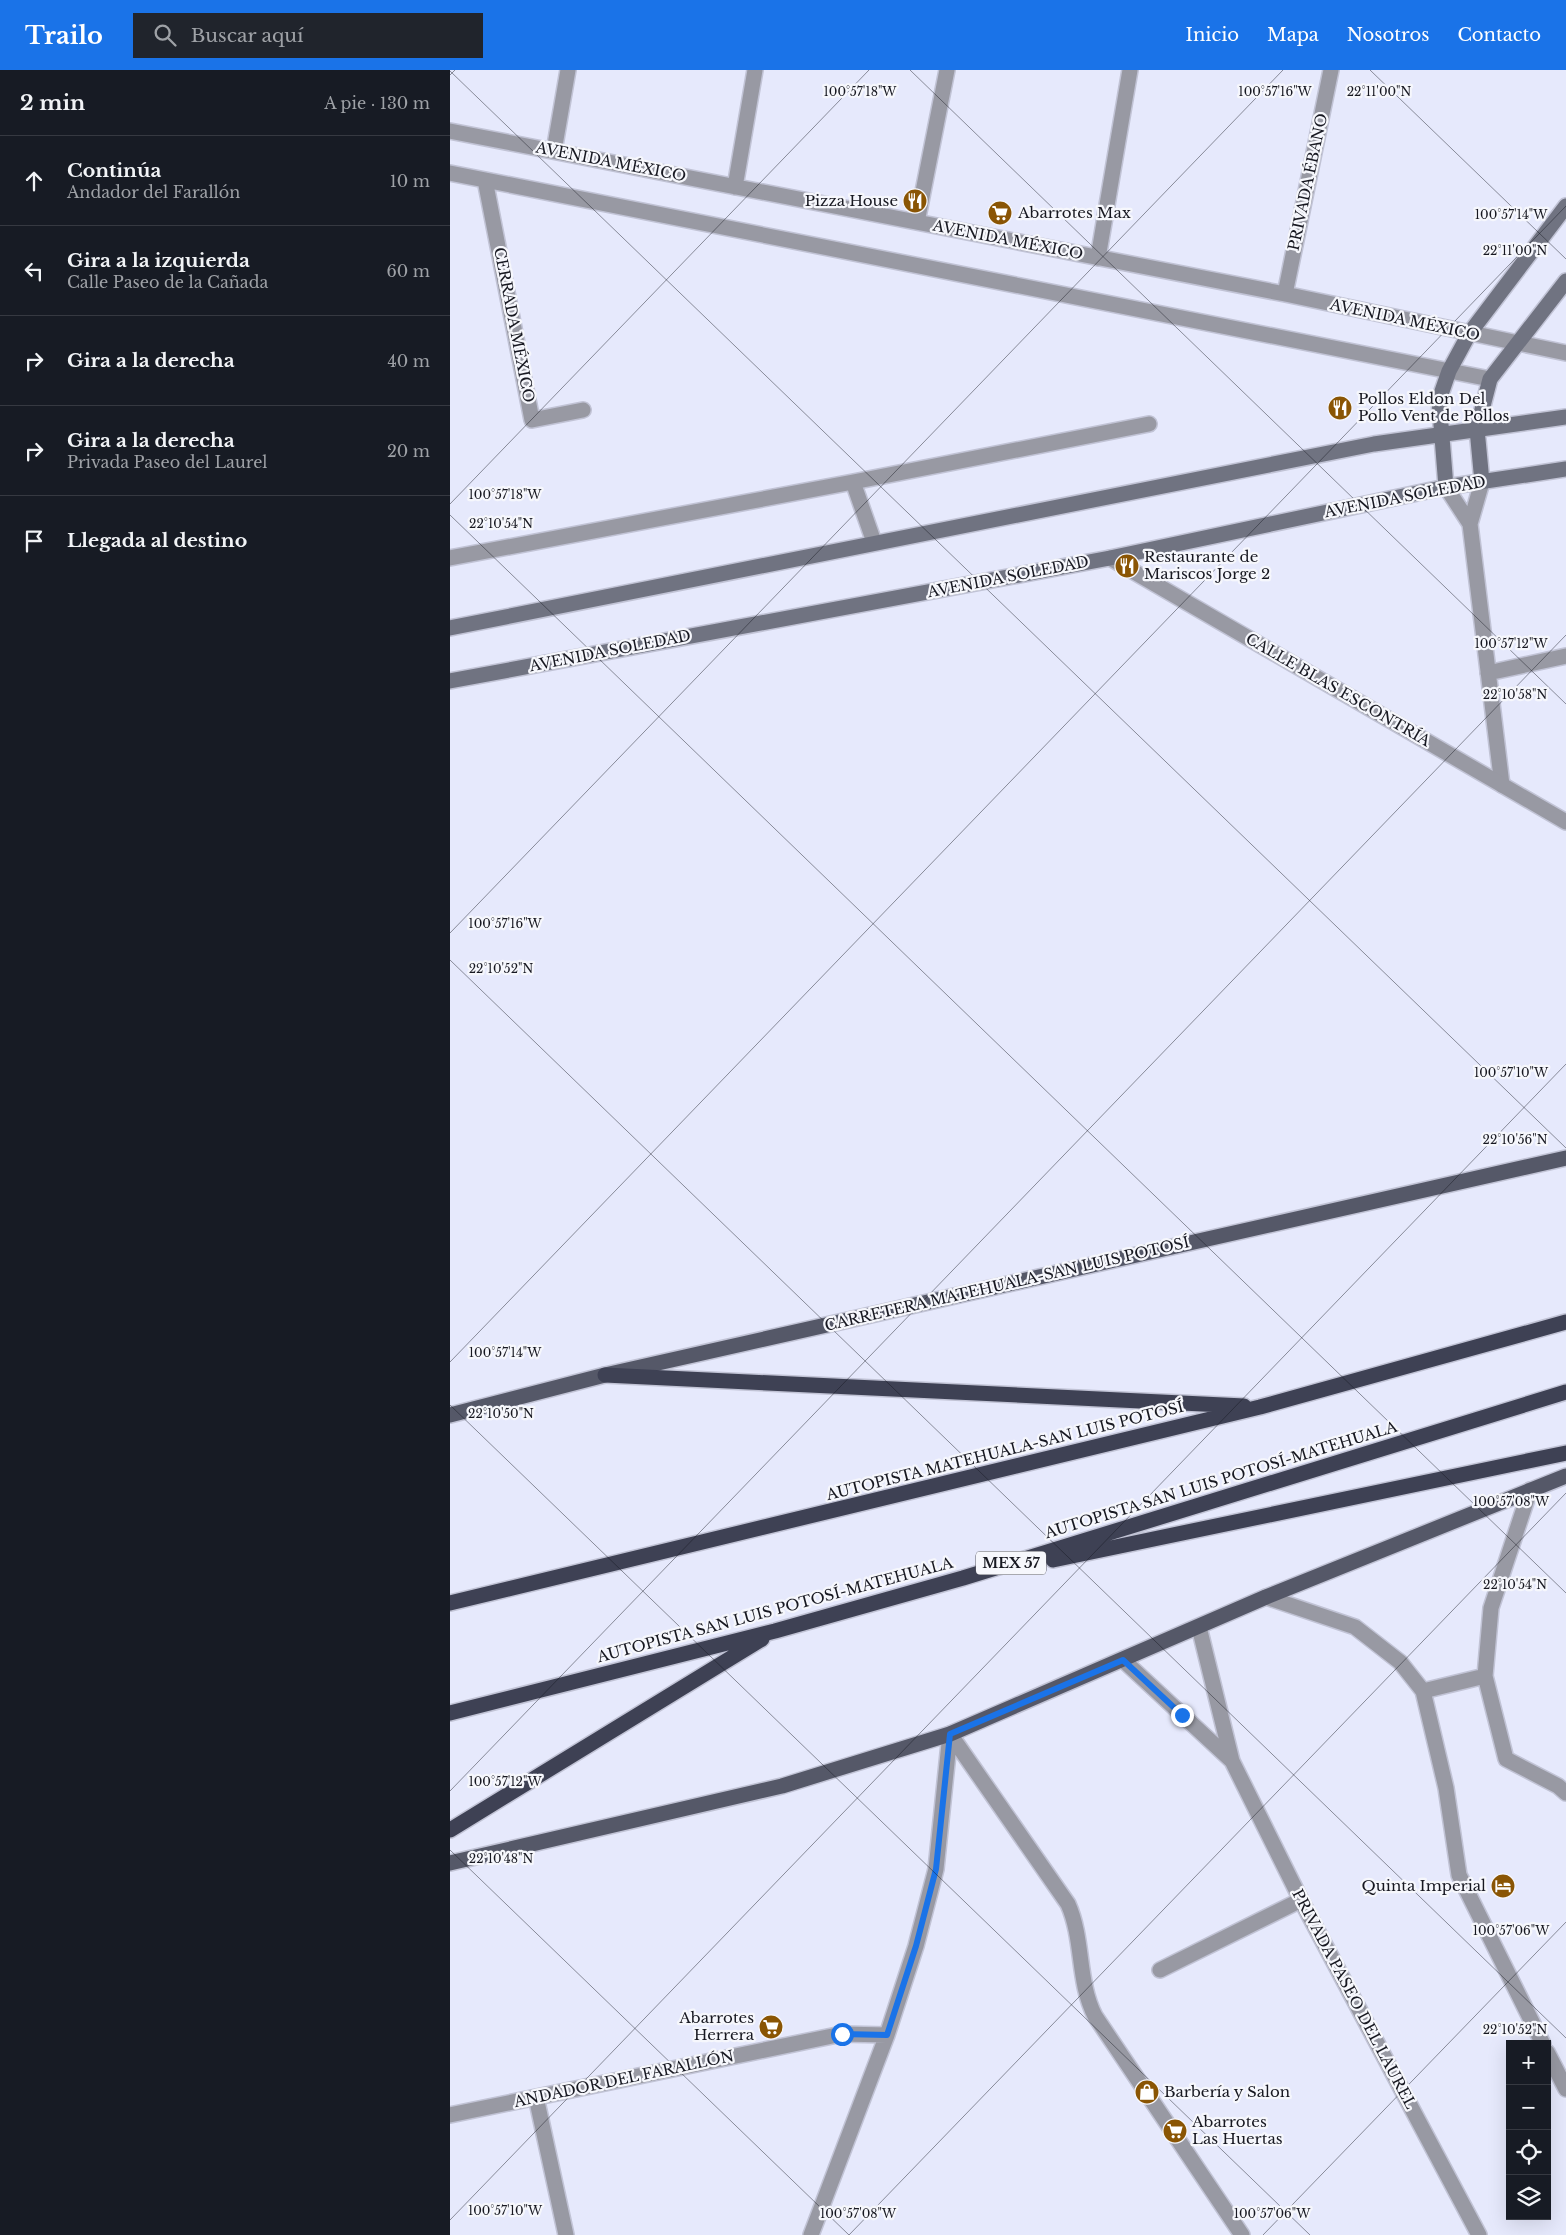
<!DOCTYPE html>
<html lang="es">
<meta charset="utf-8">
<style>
:root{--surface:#171b24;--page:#20242c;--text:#f1f3f6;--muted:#9ea1a6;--line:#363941;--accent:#1a73e8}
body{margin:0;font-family:"Libre Baskerville",serif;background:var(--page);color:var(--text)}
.controls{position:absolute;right:15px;bottom:15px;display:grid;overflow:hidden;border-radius:0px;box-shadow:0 5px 20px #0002}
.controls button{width:45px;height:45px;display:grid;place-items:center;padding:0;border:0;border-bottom:1px solid var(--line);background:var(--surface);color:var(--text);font:25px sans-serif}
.stop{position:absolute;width:15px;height:15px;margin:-11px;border:4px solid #1a73e8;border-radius:50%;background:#fff}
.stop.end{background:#1a73e8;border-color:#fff;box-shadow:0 1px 5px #0008}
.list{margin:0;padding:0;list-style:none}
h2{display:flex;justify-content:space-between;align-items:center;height:65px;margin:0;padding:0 20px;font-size:21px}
h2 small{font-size:16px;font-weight:400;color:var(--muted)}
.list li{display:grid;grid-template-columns:32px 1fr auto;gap:15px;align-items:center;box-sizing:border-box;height:90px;padding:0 20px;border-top:1px solid var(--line)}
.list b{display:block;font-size:19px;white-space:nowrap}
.list p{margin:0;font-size:16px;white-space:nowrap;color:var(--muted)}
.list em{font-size:16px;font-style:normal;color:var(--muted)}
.icon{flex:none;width:28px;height:28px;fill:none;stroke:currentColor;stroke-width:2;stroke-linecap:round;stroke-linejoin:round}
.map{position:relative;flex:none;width:1116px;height:2165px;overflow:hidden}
header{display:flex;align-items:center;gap:30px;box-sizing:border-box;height:70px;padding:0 25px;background:var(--accent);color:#fff}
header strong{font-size:24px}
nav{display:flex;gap:28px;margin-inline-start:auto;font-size:18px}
.search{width:350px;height:45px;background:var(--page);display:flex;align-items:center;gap:12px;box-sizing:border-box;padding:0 18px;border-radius:0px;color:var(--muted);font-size:19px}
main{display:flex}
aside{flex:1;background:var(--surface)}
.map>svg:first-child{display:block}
</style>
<header>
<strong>Trailo</strong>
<div class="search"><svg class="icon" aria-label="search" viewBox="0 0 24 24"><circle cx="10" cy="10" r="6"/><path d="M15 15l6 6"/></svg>Buscar aquí</div>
<nav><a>Inicio</a><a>Mapa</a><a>Nosotros</a><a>Contacto</a></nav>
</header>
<main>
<aside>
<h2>2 min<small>A pie · 130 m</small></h2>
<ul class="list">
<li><svg class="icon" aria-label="ahead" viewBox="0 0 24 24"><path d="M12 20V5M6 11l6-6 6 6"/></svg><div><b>Continúa</b><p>Andador del Farallón</p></div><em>10 m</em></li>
<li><svg class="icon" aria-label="left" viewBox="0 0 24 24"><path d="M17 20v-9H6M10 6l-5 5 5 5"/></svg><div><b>Gira a la izquierda</b><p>Calle Paseo de la Cañada</p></div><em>60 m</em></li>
<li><svg class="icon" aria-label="right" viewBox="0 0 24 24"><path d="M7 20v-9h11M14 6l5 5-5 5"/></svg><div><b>Gira a la derecha</b></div><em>40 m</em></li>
<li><svg class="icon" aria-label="right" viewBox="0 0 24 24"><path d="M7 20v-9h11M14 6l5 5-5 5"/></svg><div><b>Gira a la derecha</b><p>Privada Paseo del Laurel</p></div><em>20 m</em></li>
<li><svg class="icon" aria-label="arrive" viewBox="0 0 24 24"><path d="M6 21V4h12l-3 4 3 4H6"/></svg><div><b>Llegada al destino</b></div></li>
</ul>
</aside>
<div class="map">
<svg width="1116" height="2165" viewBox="0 0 1116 2165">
<rect width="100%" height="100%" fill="#e6e9fc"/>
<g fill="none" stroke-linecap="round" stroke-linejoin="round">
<defs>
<path id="lane" d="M1032 412 1020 454 1052 715
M996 417 1020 454
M1038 603 1116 586
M1080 1420 1041 1538 1035 1606 1056 1689 1108 1716 1116 1723
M816 1527 905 1557 950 1592 973 1621 996 1718 1009 1805 1093 1974
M973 1621 1035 1606
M1097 1982 1116 2019"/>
<path id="street" d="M0 61 835 224 1116 283
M104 81 118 0
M0 103 1040 309
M35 110 82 350 133 340
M285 117 305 0
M467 152 497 0
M648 188 680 0
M835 224 881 0
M403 412 424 472
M0 488 403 412 699 354
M660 488 1116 752
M749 1557 782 1691 851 1830 1029 2165
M673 1590 782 1691
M500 1664 618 1834C634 1870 627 1911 645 1946L792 2165
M710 1900 851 1830
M86 2027 116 2165
M0 2045 392 1964 437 1965
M361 2165 437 1965 466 1876 486 1799 500 1664"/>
<path id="secondary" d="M1032 412 1027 359 1040 309 1116 211
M996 417 989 330 999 301 1019 264 1116 136
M0 558 924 374 1116 347
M0 611 660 488 996 417 1116 399"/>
<path id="primary" d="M0 1345 155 1305 1116 1088
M0 1793 332 1716 500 1664 816 1527 1116 1406"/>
<path id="highway" d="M155 1305 794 1336
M603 1490 1116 1383
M0 1533 810 1337 1116 1252
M0 1643 325 1561 513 1508 1116 1322
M0 1760 312 1569"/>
</defs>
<use href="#lane" stroke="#c1c3d5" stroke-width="18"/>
<use href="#street" stroke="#c1c3d5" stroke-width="18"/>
<use href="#secondary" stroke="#c1c3d5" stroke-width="18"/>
<use href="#primary" stroke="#c1c3d5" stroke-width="18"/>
<use href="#highway" stroke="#c1c3d5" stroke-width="18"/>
<use href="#lane" stroke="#9899a3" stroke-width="15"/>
<use href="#street" stroke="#9899a3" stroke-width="15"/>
<use href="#secondary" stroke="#707381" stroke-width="15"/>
<use href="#primary" stroke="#555868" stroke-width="15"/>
<use href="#highway" stroke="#3e4154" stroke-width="15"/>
</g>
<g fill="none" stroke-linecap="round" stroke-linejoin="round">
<path stroke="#1a73e8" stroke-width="6" d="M392 1964 437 1965 466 1876 486 1799 500 1664 673 1590 732 1645"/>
</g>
<path fill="none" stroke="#171821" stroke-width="1" stroke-opacity="0.45" d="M460 0 1116 634M920 0 1116 189M0 1 1116 1078M0 5 5 0M0 434 419 0M0 445 1116 1523M0 863 833 0M0 890 1116 1968M0 1292 1116 136M0 1335 860 2165M0 1721 1116 565M0 1780 399 2165M0 2150 1116 994M399 2165 1116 1423M813 2165 1116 1852"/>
<defs>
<symbol id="restaurant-disc" viewBox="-11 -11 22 22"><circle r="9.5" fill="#8a5504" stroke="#f6f7fc"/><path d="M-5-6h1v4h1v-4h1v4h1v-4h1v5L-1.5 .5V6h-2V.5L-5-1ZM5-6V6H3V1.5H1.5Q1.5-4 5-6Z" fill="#fff"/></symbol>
<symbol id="supermarket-disc" viewBox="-11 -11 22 22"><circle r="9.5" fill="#8a5504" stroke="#f6f7fc"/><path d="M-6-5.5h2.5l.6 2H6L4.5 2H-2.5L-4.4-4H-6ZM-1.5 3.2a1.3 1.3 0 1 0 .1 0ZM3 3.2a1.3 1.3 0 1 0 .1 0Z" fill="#fff"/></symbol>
<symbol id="hotel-disc" viewBox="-11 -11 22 22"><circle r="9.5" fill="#8a5504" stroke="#f6f7fc"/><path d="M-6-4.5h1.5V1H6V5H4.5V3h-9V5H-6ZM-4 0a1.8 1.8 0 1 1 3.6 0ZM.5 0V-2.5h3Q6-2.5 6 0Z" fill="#fff"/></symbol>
<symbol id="shop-disc" viewBox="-11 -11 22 22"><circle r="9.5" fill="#8a5504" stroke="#f6f7fc"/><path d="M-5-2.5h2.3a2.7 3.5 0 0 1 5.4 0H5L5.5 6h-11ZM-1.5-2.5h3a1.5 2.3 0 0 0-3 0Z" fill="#fff"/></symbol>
</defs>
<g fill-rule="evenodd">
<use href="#restaurant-disc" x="451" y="117" width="28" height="28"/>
<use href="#supermarket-disc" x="536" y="129" width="28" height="28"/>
<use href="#restaurant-disc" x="876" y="324" width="28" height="28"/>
<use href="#restaurant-disc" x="663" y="482" width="28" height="28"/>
<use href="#hotel-disc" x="1039" y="1802" width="28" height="28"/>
<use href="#supermarket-disc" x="307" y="1943" width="28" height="28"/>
<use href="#shop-disc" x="683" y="2008" width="28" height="28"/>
<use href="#supermarket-disc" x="711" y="2047" width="28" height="28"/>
</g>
<g text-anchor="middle" stroke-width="4.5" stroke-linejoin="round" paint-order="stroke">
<rect fill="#f6f7fc" stroke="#5a5b63" stroke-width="1" x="526" y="1481.5" width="70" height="23" rx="4"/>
<g font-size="14" font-weight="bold" fill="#171821">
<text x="561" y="1498">MEX 57</text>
</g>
<g font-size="15" fill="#171821" stroke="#f6f7fc">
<text transform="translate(161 92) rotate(11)" y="5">AVENIDA MÉXICO</text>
<text transform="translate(858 112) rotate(-78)" y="5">PRIVADA ÉBANO</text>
<text transform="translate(558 170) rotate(11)" y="5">AVENIDA MÉXICO</text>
<text transform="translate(955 250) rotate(12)" y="5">AVENIDA MÉXICO</text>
<text transform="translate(64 255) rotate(79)" y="5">CERRADA MÉXICO</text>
<text transform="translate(955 427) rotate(-11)" y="5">AVENIDA SOLEDAD</text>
<text transform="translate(558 507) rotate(-11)" y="5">AVENIDA SOLEDAD</text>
<text transform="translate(160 581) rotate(-11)" y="5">AVENIDA SOLEDAD</text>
<text transform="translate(888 620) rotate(30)" y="5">CALLE BLAS ESCONTRÍA</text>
<text transform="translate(557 1214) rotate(-13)" y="5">CARRETERA MATEHUALA-SAN LUIS POTOSÍ</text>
<text transform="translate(555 1381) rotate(-14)" y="5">AUTOPISTA MATEHUALA-SAN LUIS POTOSÍ</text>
<text transform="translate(771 1410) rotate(-17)" y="5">AUTOPISTA SAN LUIS POTOSÍ-MATEHUALA</text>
<text transform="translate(325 1540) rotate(-15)" y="5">AUTOPISTA SAN LUIS POTOSÍ-MATEHUALA</text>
<text transform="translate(904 1929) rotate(62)" y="5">PRIVADA PASEO DEL LAUREL</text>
<text transform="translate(174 2009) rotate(-12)" y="5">ANDADOR DEL FARALLÓN</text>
</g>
<g font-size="15" fill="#171821" stroke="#f6f7fc" text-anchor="start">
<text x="448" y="136" text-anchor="end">Pizza House</text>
<text x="568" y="148">Abarrotes Max</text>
<text x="908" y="334">Pollos Eldon Del<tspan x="908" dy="17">Pollo Vent de Pollos</tspan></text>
<text x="694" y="492">Restaurante de<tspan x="694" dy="17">Mariscos Jorge 2</tspan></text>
<text x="1036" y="1821" text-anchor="end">Quinta Imperial</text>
<text x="304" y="1953" text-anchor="end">Abarrotes<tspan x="304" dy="17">Herrera</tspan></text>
<text x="714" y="2027">Barbería y Salon</text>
<text x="742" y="2057">Abarrotes<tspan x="742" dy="17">Las Huertas</tspan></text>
</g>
</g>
<g font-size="12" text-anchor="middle" fill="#171821" stroke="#f6f7fc" stroke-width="4.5" stroke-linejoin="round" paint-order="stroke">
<text x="929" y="26">22°11'00"N</text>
<text x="410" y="26">100°57'18"W</text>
<text x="825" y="26">100°57'16"W</text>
<text x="1061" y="149">100°57'14"W</text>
<text x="1065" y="185">22°11'00"N</text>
<text x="55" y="429">100°57'18"W</text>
<text x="51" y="458">22°10'54"N</text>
<text x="1061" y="578">100°57'12"W</text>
<text x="1065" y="629">22°10'58"N</text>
<text x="55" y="858">100°57'16"W</text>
<text x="51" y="903">22°10'52"N</text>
<text x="1061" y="1007">100°57'10"W</text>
<text x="1065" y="1074">22°10'56"N</text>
<text x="55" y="1287">100°57'14"W</text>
<text x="51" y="1348">22°10'50"N</text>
<text x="1061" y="1436">100°57'08"W</text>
<text x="1065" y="1519">22°10'54"N</text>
<text x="55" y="1716">100°57'12"W</text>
<text x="51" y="1793">22°10'48"N</text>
<text x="1061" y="1865">100°57'06"W</text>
<text x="1065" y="1964">22°10'52"N</text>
<text x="55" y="2145">100°57'10"W</text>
<text x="408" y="2148">100°57'08"W</text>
<text x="822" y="2148">100°57'06"W</text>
</g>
</svg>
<div class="controls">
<button>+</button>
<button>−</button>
<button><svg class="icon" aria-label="locate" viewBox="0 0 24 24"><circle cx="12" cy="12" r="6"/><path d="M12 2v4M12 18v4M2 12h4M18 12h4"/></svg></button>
<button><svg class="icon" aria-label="layers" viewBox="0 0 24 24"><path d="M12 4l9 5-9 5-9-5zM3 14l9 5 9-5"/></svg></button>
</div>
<div class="stop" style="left:392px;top:1964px"></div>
<div class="stop end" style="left:732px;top:1645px"></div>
</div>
</main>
